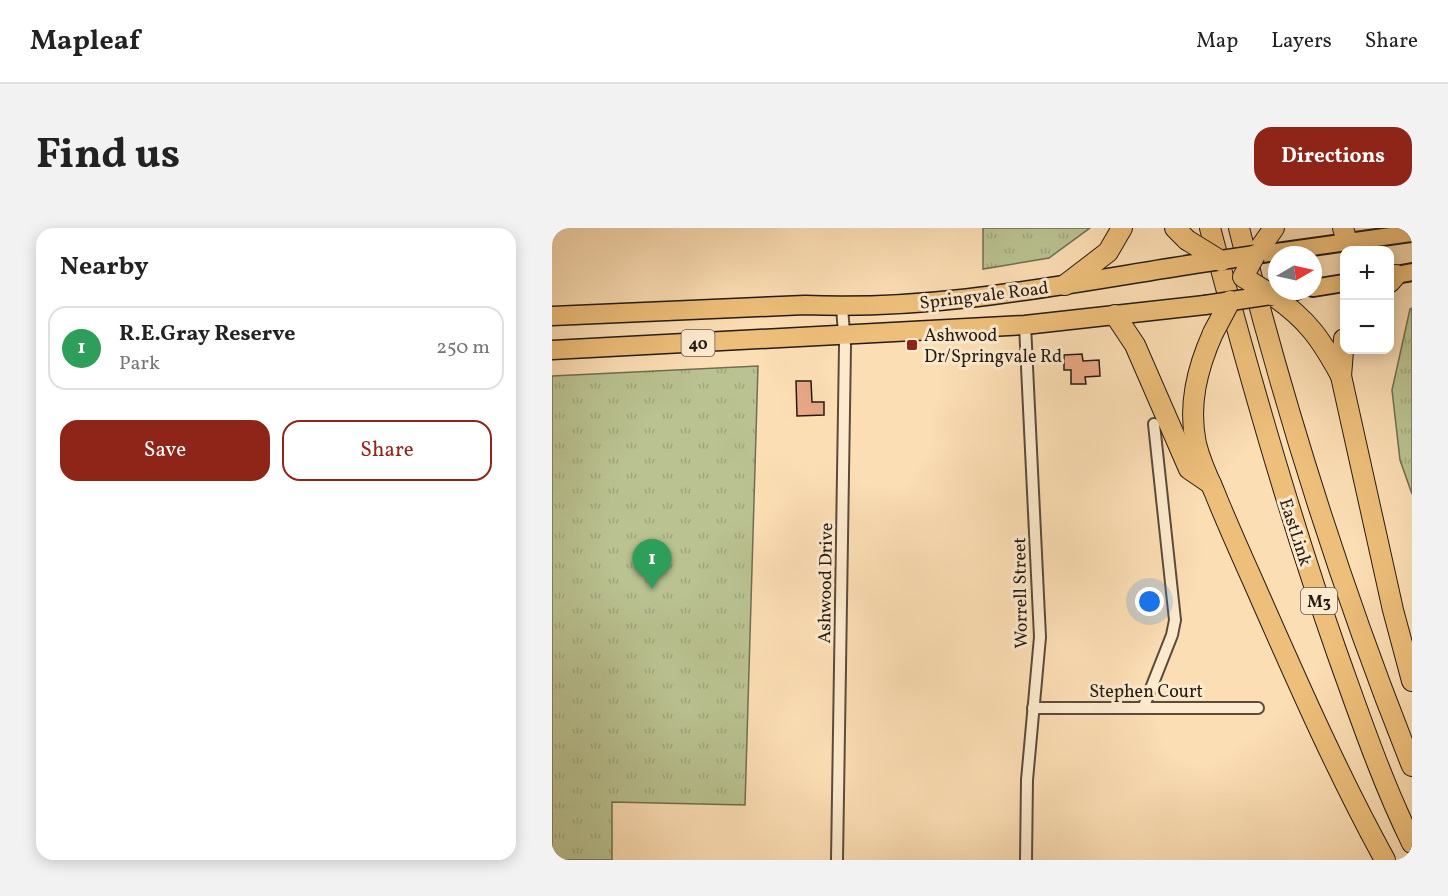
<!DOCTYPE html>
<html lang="en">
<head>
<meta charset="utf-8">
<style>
	body { margin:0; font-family:Vollkorn,serif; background:#f2f2f2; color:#222 }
	.controls { position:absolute; right:18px; top:18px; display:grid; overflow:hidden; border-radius:12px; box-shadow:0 3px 15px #0003 }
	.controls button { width:54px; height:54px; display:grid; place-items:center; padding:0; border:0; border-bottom:2px solid #e0e0e0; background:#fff; color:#222; font:30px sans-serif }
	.compass { position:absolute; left:716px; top:18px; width:54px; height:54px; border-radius:50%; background:#fff; box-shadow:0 3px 15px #0003; rotate:81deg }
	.you { position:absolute; left:598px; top:374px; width:21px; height:21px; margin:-15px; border:4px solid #fff; border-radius:50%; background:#1a73e8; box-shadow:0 0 0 9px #1a73e833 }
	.badge { display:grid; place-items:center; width:39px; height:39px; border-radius:50%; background:#8f2418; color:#fff; font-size:20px; font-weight:700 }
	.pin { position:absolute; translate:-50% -50px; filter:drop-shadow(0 2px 3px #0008) }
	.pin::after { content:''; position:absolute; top:32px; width:21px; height:18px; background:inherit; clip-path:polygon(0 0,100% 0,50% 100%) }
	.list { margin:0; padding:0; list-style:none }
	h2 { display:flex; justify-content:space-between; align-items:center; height:78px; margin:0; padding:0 24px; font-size:26px }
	h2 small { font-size:20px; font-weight:400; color:#767676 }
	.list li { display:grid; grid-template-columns:39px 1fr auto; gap:18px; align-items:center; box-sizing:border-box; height:84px; margin:0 12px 12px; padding:0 12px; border:2px solid #e0e0e0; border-radius:18px }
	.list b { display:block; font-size:22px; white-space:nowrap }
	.list p { margin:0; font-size:20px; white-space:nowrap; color:#767676 }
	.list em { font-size:20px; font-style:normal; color:#767676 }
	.actions { display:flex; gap:12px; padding:18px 24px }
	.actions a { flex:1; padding:14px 0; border:2px solid #8f2418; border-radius:18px; text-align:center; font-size:21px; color:#8f2418 }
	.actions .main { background:#8f2418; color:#fff }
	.map { position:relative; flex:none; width:860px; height:632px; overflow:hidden; border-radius:18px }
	header { display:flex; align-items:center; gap:36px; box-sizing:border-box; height:84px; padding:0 30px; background:#fff; border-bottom:2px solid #e0e0e0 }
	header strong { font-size:28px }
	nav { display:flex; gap:33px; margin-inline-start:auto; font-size:21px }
	.intro { display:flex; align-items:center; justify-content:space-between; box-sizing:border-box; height:144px; padding:0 36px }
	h1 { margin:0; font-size:42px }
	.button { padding:15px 27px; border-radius:18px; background:#8f2418; color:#fff; font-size:21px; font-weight:700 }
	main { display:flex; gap:36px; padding:0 36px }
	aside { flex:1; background:#fff; border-radius:18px; box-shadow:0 3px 15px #0003 }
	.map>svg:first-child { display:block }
	.park { fill:url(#park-tufts); stroke:#706e52; stroke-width:1.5 }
	.building { fill:#e9a785; stroke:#251a12; stroke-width:1.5 }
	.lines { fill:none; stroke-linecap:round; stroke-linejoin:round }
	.minor-casing { stroke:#5b4b3a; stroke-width:14 }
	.primary-casing { stroke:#251a12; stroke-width:20 }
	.trunk-casing { stroke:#251a12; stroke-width:21 }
	.motorway-casing { stroke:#251a12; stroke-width:22 }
	.minor { stroke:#fdeace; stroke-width:10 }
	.primary { stroke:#eebf7a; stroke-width:16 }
	.trunk { stroke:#eebf7a; stroke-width:18 }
	.motorway { stroke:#eebf7a; stroke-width:20 }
	.trunk-bridge-casing { stroke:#251a12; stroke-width:21; stroke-linecap:butt }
	.motorway-bridge-casing { stroke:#251a12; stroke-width:22; stroke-linecap:butt }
	.trunk-bridge { stroke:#eebf7a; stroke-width:18 }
	.motorway-bridge { stroke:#eebf7a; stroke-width:20 }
	.poi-dot { fill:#8f2418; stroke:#fdeace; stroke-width:2 }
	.labels { text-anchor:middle; stroke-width:6; stroke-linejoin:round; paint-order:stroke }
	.shield { fill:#fdeace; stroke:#66584a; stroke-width:1.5 }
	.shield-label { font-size:16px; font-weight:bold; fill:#251a12 }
	.street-label { font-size:18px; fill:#251a12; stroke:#fdeace }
	.poi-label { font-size:18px; fill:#251a12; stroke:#fdeace; text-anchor:start }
</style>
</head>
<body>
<header>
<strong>Mapleaf</strong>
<nav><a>Map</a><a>Layers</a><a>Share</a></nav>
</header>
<div class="intro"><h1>Find us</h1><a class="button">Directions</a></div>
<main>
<aside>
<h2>Nearby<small></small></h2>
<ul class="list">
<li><span class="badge" style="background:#2e9e5b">1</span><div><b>R.E.Gray Reserve</b><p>Park</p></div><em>250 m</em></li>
</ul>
<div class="actions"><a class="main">Save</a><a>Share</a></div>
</aside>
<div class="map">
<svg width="860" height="632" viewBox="0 0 860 632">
	<defs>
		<pattern id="park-tufts" width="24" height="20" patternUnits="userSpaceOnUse" patternTransform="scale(1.5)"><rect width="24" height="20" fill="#bac291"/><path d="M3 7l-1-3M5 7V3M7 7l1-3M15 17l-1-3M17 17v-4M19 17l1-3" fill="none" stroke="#a0a67c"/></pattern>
	</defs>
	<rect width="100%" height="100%" fill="#fcdeb4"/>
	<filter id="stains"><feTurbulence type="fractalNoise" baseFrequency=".00333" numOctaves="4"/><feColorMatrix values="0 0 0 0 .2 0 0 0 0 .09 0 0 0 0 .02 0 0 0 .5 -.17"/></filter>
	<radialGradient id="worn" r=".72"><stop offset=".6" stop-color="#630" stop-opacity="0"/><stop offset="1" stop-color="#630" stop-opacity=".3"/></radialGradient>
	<!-- park -->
	<g class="park">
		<path d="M431,0H538L497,30L431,41Z"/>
		<path d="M860,80V266L848,232L840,162L858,81Z"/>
		<path d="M206,138L193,577L60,574V632H0V148Z"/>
	</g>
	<!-- building -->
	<g class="building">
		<path d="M530,126L531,133L547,132L548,148L533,149L534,156H519V142H512V127Z"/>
		<path d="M244,153H259L260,174H272V187L245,188Z"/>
	</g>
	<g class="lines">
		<defs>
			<g id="minor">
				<path d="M473,97L488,409L475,552L474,632"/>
				<path d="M592,478L620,407L623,392L602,196"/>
				<path d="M481,480H706"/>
				<path d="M285,632L293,118L290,79"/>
			</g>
			<g id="primary">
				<path d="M703,27L860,5"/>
				<path d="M838,48L860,44"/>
				<path d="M761,60L792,55"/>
				<path d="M720,67L745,63"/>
			</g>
			<g id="trunk">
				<path d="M0,88L253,77C384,83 513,56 642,36"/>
				<path d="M0,122L473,97L653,77"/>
			</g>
			<g id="motorway">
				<path d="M623,0L635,12"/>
				<path d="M658,0C696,143 736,285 785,425C808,489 830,554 860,615"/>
				<path d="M687,0C733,182 790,364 860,538"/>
				<path d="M791,0L795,14"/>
				<path d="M703,27L722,0"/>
				<path d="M838,54L844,47"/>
				<path d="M513,57L556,24L570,0"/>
				<path d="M720,67C755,91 769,111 789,148L841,382L860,453"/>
				<path d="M563,87L583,117L637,241L659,256"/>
				<path d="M661,105C645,141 636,177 644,216C648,232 655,248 662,263C674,293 687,322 700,351C742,446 783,541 833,632"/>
				<path d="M789,148L792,111"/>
			</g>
		</defs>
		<!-- minor casing -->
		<use href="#minor" class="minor-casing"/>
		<!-- primary casing -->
		<use href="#primary" class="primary-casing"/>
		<!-- trunk casing -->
		<use href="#trunk" class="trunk-casing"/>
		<!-- motorway casing -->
		<use href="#motorway" class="motorway-casing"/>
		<!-- minor -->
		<use href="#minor" class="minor"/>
		<!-- primary -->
		<use href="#primary" class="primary"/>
		<!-- trunk -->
		<use href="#trunk" class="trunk"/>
		<!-- motorway -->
		<use href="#motorway" class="motorway"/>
		<defs>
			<g id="trunk-bridge">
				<path d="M642,36L703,27"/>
				<path d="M653,77L720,67"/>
			</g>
			<g id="motorway-bridge">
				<path d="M635,12L669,33"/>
				<path d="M703,27L691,49L720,67"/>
				<path d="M661,105L678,73"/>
			</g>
		</defs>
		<!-- trunk-bridge casing -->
		<use href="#trunk-bridge" class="trunk-bridge-casing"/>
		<!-- motorway-bridge casing -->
		<use href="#motorway-bridge" class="motorway-bridge-casing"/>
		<!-- trunk-bridge -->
		<use href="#trunk-bridge" class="trunk-bridge"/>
		<!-- motorway-bridge -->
		<use href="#motorway-bridge" class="motorway-bridge"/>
	</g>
	<!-- markers -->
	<rect class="poi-dot" x="354" y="111" width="12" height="12" rx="3"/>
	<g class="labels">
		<!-- shield labels -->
		<g class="shield">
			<rect x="129.5" y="102" width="33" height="26" rx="4.5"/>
			<rect x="749" y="360" width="36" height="26" rx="4.5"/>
		</g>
		<g class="shield-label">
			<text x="146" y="121">40</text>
			<text x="767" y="379">M3</text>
		</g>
		<!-- street labels -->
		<g class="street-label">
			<text transform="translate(432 67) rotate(-7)" y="6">Springvale Road</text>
			<text transform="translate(744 304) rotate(72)" y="6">EastLink</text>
			<text transform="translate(273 355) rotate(-89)" y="6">Ashwood Drive</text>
			<text transform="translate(468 365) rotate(-91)" y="6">Worrell Street</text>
			<text x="594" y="469">Stephen Court</text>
		</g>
		<!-- poi labels -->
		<g class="poi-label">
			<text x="372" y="113">Ashwood<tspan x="372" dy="21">Dr/Springvale Rd</tspan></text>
		</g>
	</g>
	<rect width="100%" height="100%" filter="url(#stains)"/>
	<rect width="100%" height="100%" fill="url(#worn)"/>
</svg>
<div class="controls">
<button>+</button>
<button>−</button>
</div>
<svg class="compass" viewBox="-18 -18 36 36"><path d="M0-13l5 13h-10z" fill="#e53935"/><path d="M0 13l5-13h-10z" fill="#767676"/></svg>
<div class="you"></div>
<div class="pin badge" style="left:100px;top:361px;background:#2e9e5b">1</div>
</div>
</main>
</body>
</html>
